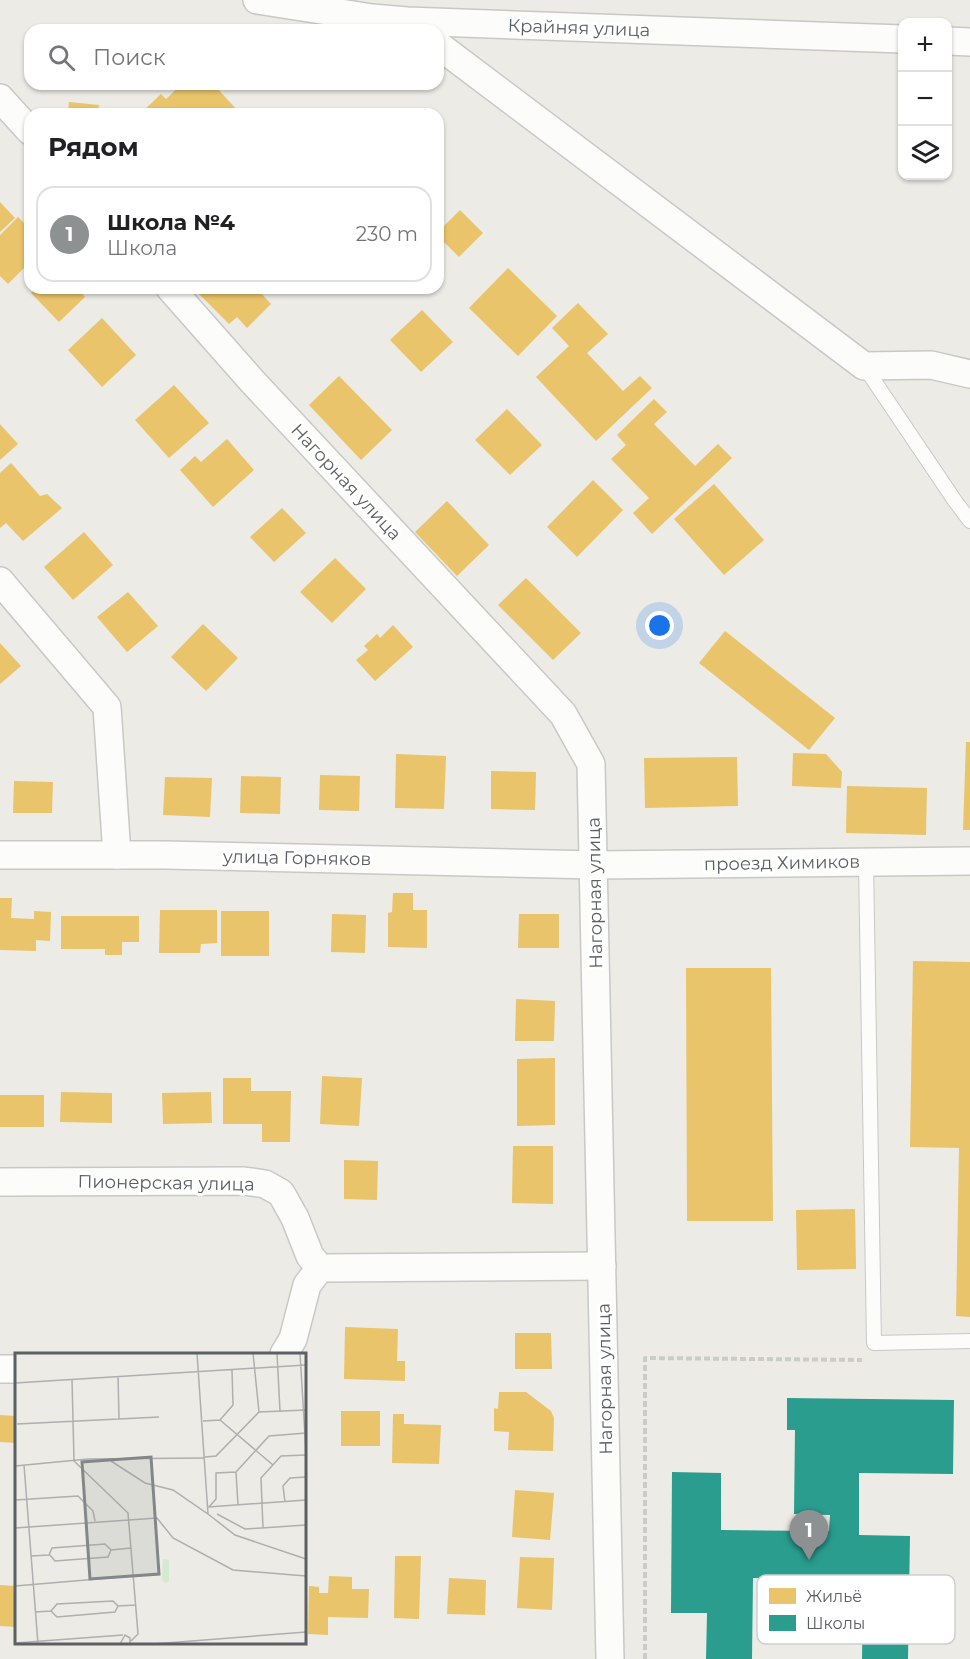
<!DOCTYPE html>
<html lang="ru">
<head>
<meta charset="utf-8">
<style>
	body { margin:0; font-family:Montserrat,sans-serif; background:#f2f2f2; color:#202124 }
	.controls { position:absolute; right:18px; top:18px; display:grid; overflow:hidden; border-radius:12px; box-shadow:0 2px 4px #0004 }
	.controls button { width:54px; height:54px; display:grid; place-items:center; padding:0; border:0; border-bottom:2px solid #e0e0e0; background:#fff; color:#202124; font:30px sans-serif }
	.you { position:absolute; left:660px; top:626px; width:21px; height:21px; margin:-15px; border:4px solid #fff; border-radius:50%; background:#1a73e8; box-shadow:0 0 0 9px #1a73e833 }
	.badge { display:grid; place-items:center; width:39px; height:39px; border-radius:50%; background:#8e9192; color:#fff; font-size:20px; font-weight:700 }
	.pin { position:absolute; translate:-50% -50px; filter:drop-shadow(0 2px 3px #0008) }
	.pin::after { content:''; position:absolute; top:32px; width:21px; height:18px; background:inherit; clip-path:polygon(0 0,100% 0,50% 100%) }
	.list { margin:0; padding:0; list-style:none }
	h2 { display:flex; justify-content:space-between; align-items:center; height:78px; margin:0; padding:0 24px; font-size:26px }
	h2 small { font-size:20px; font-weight:400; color:#757577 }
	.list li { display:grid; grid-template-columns:39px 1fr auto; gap:18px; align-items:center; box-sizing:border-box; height:96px; margin:0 12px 12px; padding:0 12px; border:2px solid #e0e0e0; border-radius:18px }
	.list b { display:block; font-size:22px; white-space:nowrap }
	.list p { margin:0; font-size:20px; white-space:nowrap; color:#757577 }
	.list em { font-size:20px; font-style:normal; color:#757577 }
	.icon { flex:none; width:33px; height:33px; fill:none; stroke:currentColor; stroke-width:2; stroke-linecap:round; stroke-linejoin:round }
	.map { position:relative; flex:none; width:970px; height:1659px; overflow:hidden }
	.search { position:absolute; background:#fff; box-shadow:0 2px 4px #0004; left:24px; top:24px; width:420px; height:66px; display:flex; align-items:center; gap:15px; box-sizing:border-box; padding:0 21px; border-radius:18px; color:#757577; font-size:22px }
	.panel { position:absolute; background:#fff; box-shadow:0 2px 4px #0004; left:24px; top:108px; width:420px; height:186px; border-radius:18px }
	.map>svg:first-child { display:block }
	.homes { fill:#e9c46a }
	.schools { fill:#2a9d8f }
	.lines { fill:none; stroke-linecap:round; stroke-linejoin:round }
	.service-casing { stroke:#c8c8c7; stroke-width:16 }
	.minor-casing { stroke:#c8c8c7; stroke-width:30 }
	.path { stroke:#c8cdc9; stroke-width:4; stroke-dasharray:6 3; stroke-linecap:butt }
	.service { stroke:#fcfcfb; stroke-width:14 }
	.minor { stroke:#fcfcfb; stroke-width:27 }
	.labels { text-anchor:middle; stroke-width:6; stroke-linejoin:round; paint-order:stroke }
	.street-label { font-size:18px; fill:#5b6065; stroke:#fff }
	.inset-road { fill:none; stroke:#aeafae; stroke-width:1.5 }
	.view { fill:#848789; fill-opacity:0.15; stroke:#848789; stroke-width:3 }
	.inset-edge { fill:none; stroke:#5b6065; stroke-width:3 }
	.key { fill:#fff; stroke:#cecfd1; stroke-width:1.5 }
	.key-label { font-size:16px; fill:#5b6065 }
</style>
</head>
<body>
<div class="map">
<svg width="970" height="1659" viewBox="0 0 970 1659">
	<rect width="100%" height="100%" fill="#ecebe6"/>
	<!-- homes -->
	<g class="homes">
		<path d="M182,84H213L241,114H140L161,94L166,99Z"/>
		<path d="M69,102L99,105L98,114H68Z"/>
		<path d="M0,202L15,218L0,232Z"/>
		<path d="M460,210L483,233L459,257L438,236V232Z"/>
		<path d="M18,217L30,229V262L8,284L0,276V235Z"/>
		<path d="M508,268L557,316L518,356L469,308Z"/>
		<path d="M36,288H77L85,297L59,322L31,293Z"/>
		<path d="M202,288H256L271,304L247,328L237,317L229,324L197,292Z"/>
		<path d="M578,303L608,334L587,353L623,391L640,376L652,388L596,441L536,377L569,346L552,328Z"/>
		<path d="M422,310L453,342L421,372L390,340Z"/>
		<path d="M102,318L136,355L102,387L68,350Z"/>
		<path d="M339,376L392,430L361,460L309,405Z"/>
		<path d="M174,385L209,423L169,458L135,420Z"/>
		<path d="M654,399L667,412L654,424L695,466L718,444L732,458L652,534L633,513L649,498L611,459L626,445L617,435Z"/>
		<path d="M507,409L542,445L510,475L475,440Z"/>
		<path d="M0,424L18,444L0,460Z"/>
		<path d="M227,439L254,470L213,507L180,470L195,456L201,462Z"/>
		<path d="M11,463L40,496L47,494L62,508L23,541L6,523L0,528V473Z"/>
		<path d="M593,480L623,510L577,557L547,527Z"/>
		<path d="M714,484L764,540L724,575L674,519Z"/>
		<path d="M447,501L489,545L457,576L415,532Z"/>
		<path d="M282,508L306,533L274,562L250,537Z"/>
		<path d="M84,532L113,565L73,600L44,567Z"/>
		<path d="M335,558L366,589L332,623L300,592Z"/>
		<path d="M526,578L581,633L553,660L498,605Z"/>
		<path d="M128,592L158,626L127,652L97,617Z"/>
		<path d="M203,624L238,658L206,691L171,657Z"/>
		<path d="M393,625L413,647L375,681L356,660L368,650L364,646L377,634L380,638Z"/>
		<path d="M725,631L835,718L809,750L699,663Z"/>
		<path d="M0,643L21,666L0,684Z"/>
		<path d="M966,742H970V830H963Z"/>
		<path d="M793,753L826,754L842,772L841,788L792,786Z"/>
		<path d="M396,754L446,756L444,809L395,808Z"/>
		<path d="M737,757L738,806L645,808L644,758Z"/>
		<path d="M491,771L536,772L535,810L491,809Z"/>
		<path d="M320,775L360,776L359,811L319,810Z"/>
		<path d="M241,776L281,777L280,814L240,813Z"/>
		<path d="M165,777L212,778L210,817L163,815Z"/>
		<path d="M14,781L53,782L52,813H13Z"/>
		<path d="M847,786L927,788L926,835L846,833Z"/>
		<path d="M393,893H413V910H427V948L388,947V913L392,912Z"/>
		<path d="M0,898H12L11,918L34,919V911L51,912L50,941L36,940V951L0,950Z"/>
		<path d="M160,910H217V943L201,944L200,953H159Z"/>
		<rect x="221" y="911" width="48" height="45"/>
		<path d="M332,914L366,915L365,953L331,952Z"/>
		<path d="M519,914H559V948H518Z"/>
		<path d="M61,916H139V942H122V955H105V949H61Z"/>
		<path d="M913,961L970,962V1317L956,1316L959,1148L910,1147Z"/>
		<path d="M686,968H771L773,1221H687Z"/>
		<path d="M516,999L555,1001L554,1041H515Z"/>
		<path d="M555,1058V1125L517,1126V1059Z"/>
		<path d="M322,1076L362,1078L359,1126L320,1124Z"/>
		<path d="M223,1078H251V1091H291L290,1142H262V1124H223Z"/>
		<path d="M61,1092L112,1093V1123L60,1122Z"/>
		<path d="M211,1092L212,1123L163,1124L162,1093Z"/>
		<rect x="0" y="1095" width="44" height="32"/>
		<path d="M513,1146H553V1204L512,1203Z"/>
		<path d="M344,1160L378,1161L377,1200L344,1199Z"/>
		<path d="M855,1209L856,1269L797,1270L796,1210Z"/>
		<path d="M345,1327L398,1329L397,1361H405V1381L344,1379Z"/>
		<path d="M515,1333H551L552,1369H515Z"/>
		<path d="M499,1392H526L551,1411L554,1418L553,1451L508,1450L509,1432L494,1431V1408L498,1409Z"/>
		<rect x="341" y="1411" width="39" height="35"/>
		<path d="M393,1414H404V1424L441,1425L439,1464L392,1463Z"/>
		<path d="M0,1415L16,1416V1443L0,1442Z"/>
		<path d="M515,1490L554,1493L550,1540L512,1537Z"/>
		<path d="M395,1556H421L419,1619L394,1618Z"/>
		<path d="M520,1557L554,1558L552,1610L517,1608Z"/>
		<path d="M329,1576L352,1577V1589H369L368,1618L328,1617V1635L308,1634L309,1586L319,1587V1593H328Z"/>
		<path d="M449,1578L486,1580L485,1615L447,1614Z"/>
		<path d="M0,1585L16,1586V1627L0,1626Z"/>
	</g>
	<!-- schools -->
	<path class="schools" d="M787,1398L954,1400L953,1474L859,1473V1535L910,1536L908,1659H862L863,1580L753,1578L752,1659H706L707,1613H671L672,1472L721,1473V1530L829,1531L830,1515L794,1514L795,1430H787Z"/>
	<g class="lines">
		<defs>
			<g id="service">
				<path d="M864,366L955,501L970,521"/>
				<path d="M866,862L874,1343L970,1341"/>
			</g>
			<g id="minor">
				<path d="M257,0L372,18L407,21L902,39"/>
				<path d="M948,41L970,42"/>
				<path d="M438,45L864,366L931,365L970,374"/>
				<path d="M0,98L30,131"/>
				<path d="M170,288L252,381L563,714L591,764L610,1659"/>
				<path d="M0,581L107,707L117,855"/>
				<path d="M0,855H165L595,865L970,861"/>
				<path d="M0,1182L244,1181L265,1184L281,1193L295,1218L310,1256L320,1268L602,1266"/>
				<path d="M284,1354L293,1339L307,1285L320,1268"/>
				<path d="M0,1369H16"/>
			</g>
		</defs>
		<!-- service casing -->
		<use href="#service" class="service-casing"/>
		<!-- minor casing -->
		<use href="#minor" class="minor-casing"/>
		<!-- path -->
		<path class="path" d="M645,1659V1358L862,1360"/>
		<!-- service -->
		<use href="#service" class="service"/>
		<!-- minor -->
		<use href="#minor" class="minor"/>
	</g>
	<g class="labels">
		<!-- street labels -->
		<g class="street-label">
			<text transform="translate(579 28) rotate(2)" y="6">Крайняя улица</text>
			<text transform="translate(346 482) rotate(47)" y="6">Нагорная улица</text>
			<text transform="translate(297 858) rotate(1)" y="6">улица Горняков</text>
			<text transform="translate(782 863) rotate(-1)" y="6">проезд Химиков</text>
			<text transform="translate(595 893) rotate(-91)" y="6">Нагорная улица</text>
			<text transform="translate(166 1183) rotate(1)" y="6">Пионерская улица</text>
			<text transform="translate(605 1379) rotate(-91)" y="6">Нагорная улица</text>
		</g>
	</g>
	<!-- overview -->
	<g transform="translate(15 1353)">
		<rect width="291" height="291" fill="#ecebe6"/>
		<path d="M148,206L154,207V228L151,230L147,227Z" fill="#d2eacf"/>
		<path class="inset-road" d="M238,0L244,59M262,0L265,58M285,0L291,100M103,23L104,66M57,26L59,108L113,160L123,281L116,288M0,30L291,12M205,67L258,112M188,68L205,67L218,52L217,17M2,71L144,64M190,104L201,103L244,59L291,57M96,108L130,130L158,137L193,161L182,0M9,112L23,291M0,113L73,106L190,105M0,147L63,143L78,158L80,168M270,149L268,133L275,125L291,124M223,152L221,119L254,83L291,80M193,154L291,147M194,154L201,146V120L221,119M193,161L220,182L291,206M202,161L230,176L291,172M0,175L142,165L158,185L218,217L291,223M248,175L246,125L266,103L291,102M35,202L40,208L93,204L96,197M16,203L34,202L37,195L90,191L96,197L116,195M0,233L118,223M36,258L42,264L100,259L103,253M20,259L36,258L42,251L98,248L103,253L121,252M0,290L108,282M105,291L110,282L115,285V291M138,291L291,279"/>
		<path class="view" d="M136,104L144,221L75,226L67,109Z"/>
		<rect width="291" height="291" class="inset-edge"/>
	</g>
	<!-- legend -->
	<rect x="757" y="1575" width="198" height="69" rx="9" class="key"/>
	<rect x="769" y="1588" width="27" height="16" fill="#e9c46a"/>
	<rect x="769" y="1615" width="27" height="16" fill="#2a9d8f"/>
	<g class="key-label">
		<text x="806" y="1602">Жильё</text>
		<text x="806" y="1629">Школы</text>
	</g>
</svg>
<div class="controls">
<button>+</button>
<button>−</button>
<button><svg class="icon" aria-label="layers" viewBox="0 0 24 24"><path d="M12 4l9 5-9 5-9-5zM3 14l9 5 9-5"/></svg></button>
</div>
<div class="you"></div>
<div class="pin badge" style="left:809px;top:1560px">1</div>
<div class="search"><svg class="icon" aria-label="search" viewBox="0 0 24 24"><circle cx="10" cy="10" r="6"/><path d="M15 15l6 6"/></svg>Поиск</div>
<section class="panel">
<h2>Рядом<small></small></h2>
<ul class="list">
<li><span class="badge">1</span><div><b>Школа №4</b><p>Школа</p></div><em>230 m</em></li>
</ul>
</section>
</div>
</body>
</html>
